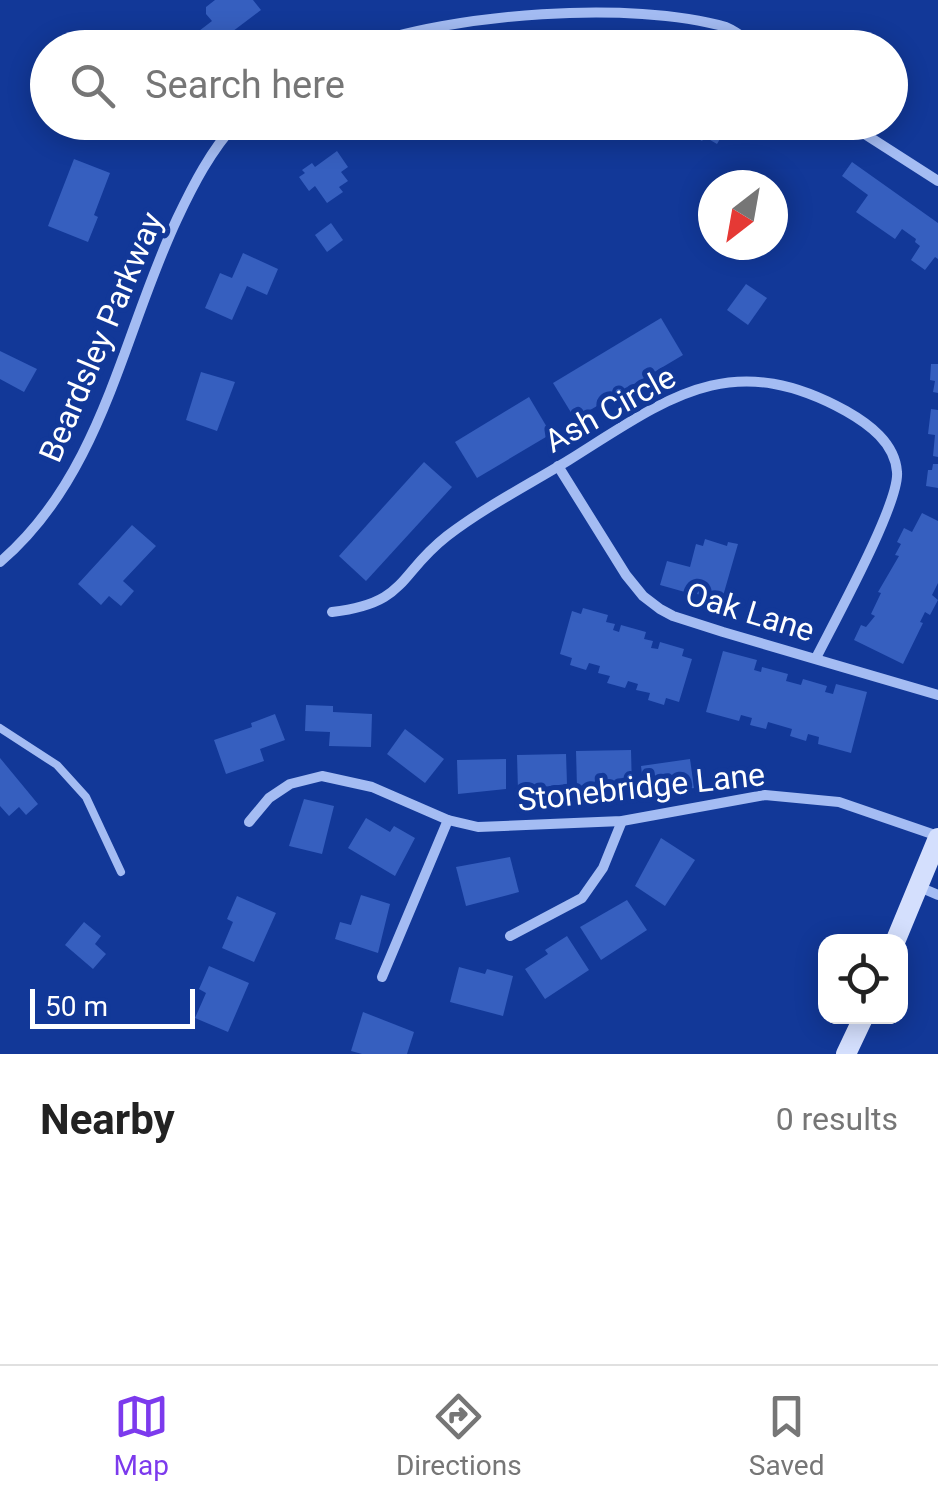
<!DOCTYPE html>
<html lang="en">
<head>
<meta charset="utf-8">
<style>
	body { margin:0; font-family:Roboto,sans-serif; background:#f6f6f6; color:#222 }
	.controls { position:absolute; right:30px; bottom:30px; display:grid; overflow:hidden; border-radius:20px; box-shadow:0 5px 25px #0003 }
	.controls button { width:90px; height:90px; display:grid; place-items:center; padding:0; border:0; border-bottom:2px solid #e0e0e0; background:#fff; color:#222; font:50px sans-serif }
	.compass { position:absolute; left:698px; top:170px; width:90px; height:90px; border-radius:50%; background:#fff; box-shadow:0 5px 25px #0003; rotate:211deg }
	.scale { position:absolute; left:30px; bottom:25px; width:165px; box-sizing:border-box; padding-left:10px; border:5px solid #fff; border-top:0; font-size:28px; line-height:35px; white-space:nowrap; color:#fff; -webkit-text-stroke:8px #123898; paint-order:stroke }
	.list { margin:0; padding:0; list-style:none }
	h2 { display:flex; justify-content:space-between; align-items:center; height:130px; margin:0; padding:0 40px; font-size:42px }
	h2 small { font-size:32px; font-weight:400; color:#767676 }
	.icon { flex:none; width:55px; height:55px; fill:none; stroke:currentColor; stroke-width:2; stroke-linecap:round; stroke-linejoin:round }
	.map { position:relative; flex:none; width:938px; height:1054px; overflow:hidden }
	.search { position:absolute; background:#fff; box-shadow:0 5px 25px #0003; left:30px; right:30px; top:30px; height:110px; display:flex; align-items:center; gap:25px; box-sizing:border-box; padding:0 35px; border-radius:55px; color:#767676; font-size:38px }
	.sheet { height:310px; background:#fff }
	nav { display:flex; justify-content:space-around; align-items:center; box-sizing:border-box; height:140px; border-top:2px solid #e0e0e0; background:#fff; font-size:28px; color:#767676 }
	nav a { display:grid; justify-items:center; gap:5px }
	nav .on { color:#7c3aed }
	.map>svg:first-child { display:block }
	.building { fill:#365fbf }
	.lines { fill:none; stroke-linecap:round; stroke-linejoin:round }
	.service { stroke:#a4bcf3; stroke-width:8 }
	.minor { stroke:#a4bcf3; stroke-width:10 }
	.secondary { stroke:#d4dffd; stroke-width:20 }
	.labels { text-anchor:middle; stroke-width:10; stroke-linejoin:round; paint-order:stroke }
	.street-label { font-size:32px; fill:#fff; stroke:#123898 }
</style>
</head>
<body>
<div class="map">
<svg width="938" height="1054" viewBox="0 0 938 1054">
	<rect width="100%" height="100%" fill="#123898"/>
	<!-- building -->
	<g class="building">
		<path d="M215,0H253L261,10L212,47L199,31L212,21L206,14V7Z"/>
		<path d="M433,122H493L495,129L437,140Z"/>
		<rect x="553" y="122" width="43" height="13"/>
		<path d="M677,122H720L727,127L717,144L705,137L702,141L680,128L682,125Z"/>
		<path d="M337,151L348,167L341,172L348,181L339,187L343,192L327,203L315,186L309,191L299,177L305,173L302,170L312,163L315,167Z"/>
		<path d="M74,159L110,173L94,215L98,217L88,242L48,226Z"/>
		<path d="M852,162L938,223V259L935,257L925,270L911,260L920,246L915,242L916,239L902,229L895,239L856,212L868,195L842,176Z"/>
		<path d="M331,223L343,240L327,252L315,235Z"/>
		<path d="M243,253L278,269L267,295L247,286L232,320L205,308L220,273L232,278Z"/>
		<path d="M746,284L767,298L748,325L727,310Z"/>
		<path d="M661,318L683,355L575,419L553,383Z"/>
		<path d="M0,351L37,369L24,392L0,379Z"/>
		<path d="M931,364H938V393L933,392L935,381L930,380Z"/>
		<path d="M201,372L235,382L217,431L186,420Z"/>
		<path d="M529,397L551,434L477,478L455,442Z"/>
		<path d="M931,409L938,410V457L933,456L935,435L928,434Z"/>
		<path d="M424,462L452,487L366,581L339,556Z"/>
		<path d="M933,464H938V488L926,486L928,470H932Z"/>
		<path d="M922,513L938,521V583L932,595L938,600L930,615L925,612L920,622L923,623L903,664L854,640L861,625L866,627L875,616L871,614L881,593L878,592L899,556L895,555L901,544L897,542L904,528L912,532Z"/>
		<path d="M132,525L156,546L123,581L134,591L121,606L109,596L101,605L78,584Z"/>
		<path d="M705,539L727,546L728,542L738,544L723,596L715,594L714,599L697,594L699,589L694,588L692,594L660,585L667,561L690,567L696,544L703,546Z"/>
		<path d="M583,608L608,615L606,622L615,624L613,630L619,632L621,625L646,632L644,639L653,641L651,648L658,649L660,642L684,649L682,656L692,659L679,702L666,698L664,705L648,700L650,693L636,690L638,684L628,681L625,688L607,683L610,676L598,673L600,666L589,663L586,670L570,665L572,658L560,654L572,611L581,614Z"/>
		<path d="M723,651L757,660L754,670L761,672L762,667L788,674L786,681L801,685L803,679L827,686L825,692L833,694L836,684L867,692L851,753L818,744L819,737L808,734L806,741L790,736L792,729L768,722L766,729L750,725L752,718L741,715L739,721L706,712Z"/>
		<path d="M306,705L333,706V712L372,714L371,747L329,746L330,732L305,731Z"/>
		<path d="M275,714L285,740L260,749L264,761L226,774L214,740L252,727L251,723Z"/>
		<path d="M405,729L444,759L425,783L387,754Z"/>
		<path d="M631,750L632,790L577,787L576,751Z"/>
		<path d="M566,754L567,784L518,790L517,755Z"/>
		<path d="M0,758L38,804L26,815L19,807L9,816L0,806Z"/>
		<path d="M506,759V789L458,794L457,760Z"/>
		<path d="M690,759L694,788L645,799L641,766Z"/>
		<path d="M304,799L334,806L322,854L289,846Z"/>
		<path d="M366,818L390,832L394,826L415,838L395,876L348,848Z"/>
		<path d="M661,838L695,860L665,906L635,886Z"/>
		<path d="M510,857L519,892L466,906L456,867Z"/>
		<path d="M361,895L390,904L378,953L335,939L340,922L351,925Z"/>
		<path d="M237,896L276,913L254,962L222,948L233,922L227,919Z"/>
		<path d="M627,900L647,930L601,960L580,927Z"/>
		<path d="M84,922L101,936L95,944L106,954L93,969L65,945Z"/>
		<path d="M567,936L589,970L545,999L525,969L548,954L545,950Z"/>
		<path d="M209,966L249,983L228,1032L195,1018L206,993L199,989Z"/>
		<path d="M459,967L485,974L487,969L513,976L503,1016L450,1002Z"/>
		<path d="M363,1012L414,1032L407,1054H362L351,1051Z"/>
	</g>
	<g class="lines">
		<!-- service -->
		<path class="service" d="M0,728L57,765L86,797L121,872"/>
		<!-- minor -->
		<g class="minor">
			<path d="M358,48C451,13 633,0 726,27C738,32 748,41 759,48"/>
			<path d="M846,122L938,181"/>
			<path d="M558,466L626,575L643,596L660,609L673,616L723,632L938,695"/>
			<path d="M0,562C102,475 122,336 177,219C193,185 211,150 237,122"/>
			<path d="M332,612C408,603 397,575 447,536C485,507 528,485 569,460C668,398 730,347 846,411C869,424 895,443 897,472C900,503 833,624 816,658"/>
			<path d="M249,822L269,798L290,784L322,776L372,787L448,820L478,827L622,821L765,795L839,802L938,836"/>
			<path d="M917,886L938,895"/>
			<path d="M510,936L582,898L603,868L622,821"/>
			<path d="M382,977L448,820"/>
		</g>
		<!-- secondary -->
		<g class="secondary">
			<path d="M895,942L938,838"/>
			<path d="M846,1054L864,1016"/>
		</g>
	</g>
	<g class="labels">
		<!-- street labels -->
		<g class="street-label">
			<text transform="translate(101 337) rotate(-67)" y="11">Beardsley Parkway</text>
			<text transform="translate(610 409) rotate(-29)" y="11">Ash Circle</text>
			<text transform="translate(750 612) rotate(17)" y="11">Oak Lane</text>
			<text transform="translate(641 787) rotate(-6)" y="11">Stonebridge Lane</text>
		</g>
	</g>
</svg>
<div class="controls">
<button><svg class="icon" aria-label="locate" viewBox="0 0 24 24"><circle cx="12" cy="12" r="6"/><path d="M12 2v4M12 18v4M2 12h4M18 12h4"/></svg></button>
</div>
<svg class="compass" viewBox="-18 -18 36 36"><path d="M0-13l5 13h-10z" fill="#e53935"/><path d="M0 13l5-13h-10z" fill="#767676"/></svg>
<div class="scale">50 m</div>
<div class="search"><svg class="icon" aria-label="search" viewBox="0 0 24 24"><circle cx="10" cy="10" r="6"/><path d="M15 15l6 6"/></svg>Search here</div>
</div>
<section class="sheet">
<h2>Nearby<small>0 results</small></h2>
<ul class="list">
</ul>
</section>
<nav>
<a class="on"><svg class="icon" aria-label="map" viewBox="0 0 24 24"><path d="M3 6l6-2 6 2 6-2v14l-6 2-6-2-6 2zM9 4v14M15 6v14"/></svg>Map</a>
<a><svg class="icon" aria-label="directions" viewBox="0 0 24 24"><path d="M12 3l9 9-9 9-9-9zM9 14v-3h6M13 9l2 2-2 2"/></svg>Directions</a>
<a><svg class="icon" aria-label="saved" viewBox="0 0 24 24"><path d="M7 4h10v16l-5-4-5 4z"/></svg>Saved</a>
</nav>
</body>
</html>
